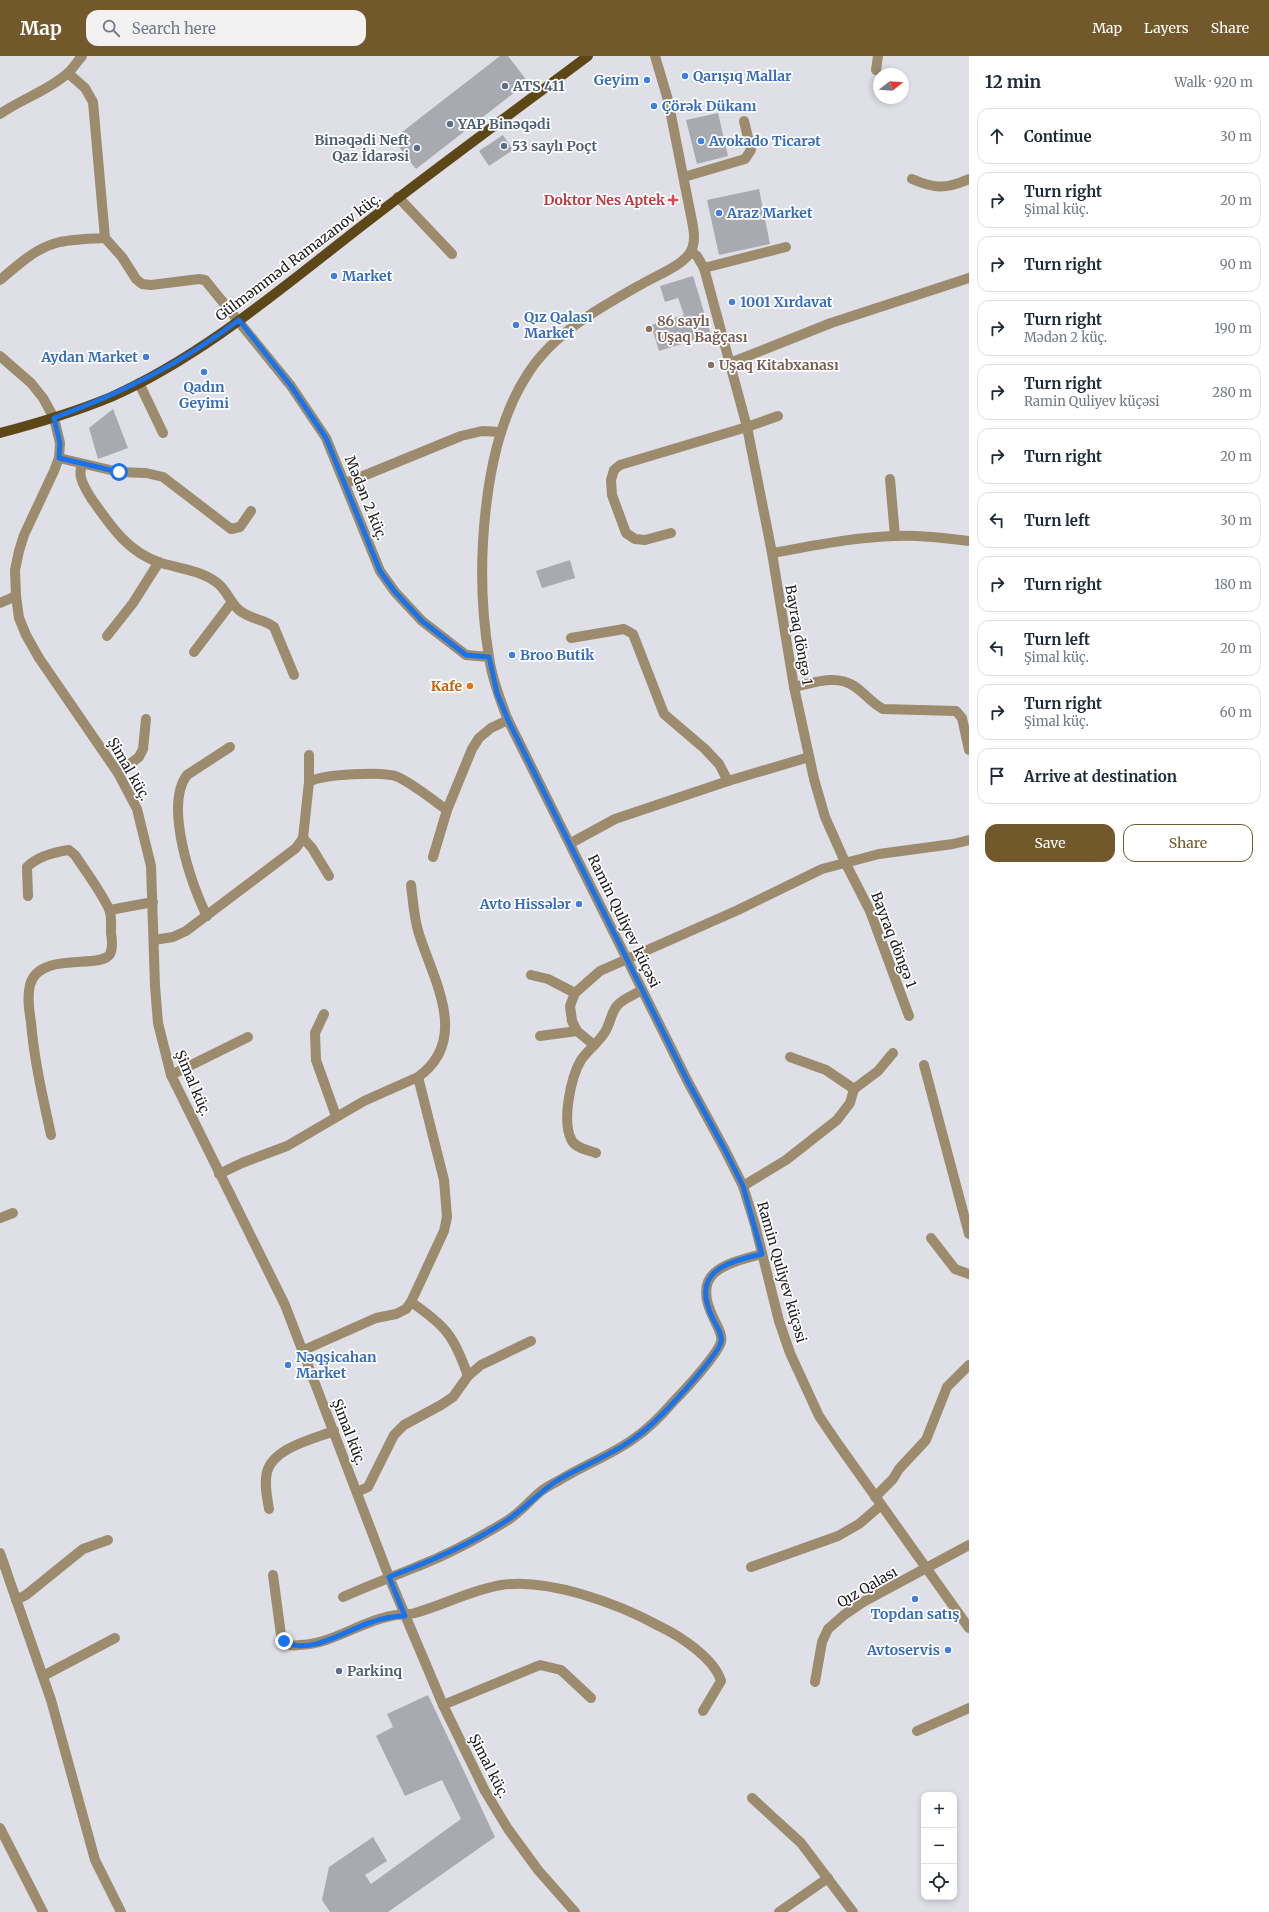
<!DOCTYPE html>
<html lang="en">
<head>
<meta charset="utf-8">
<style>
	body { margin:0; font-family:Merriweather,serif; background:#f2f2f3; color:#1f2937 }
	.controls { position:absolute; right:12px; bottom:12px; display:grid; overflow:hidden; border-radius:8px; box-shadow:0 2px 6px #0003 }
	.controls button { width:36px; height:36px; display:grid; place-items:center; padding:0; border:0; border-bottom:1px solid #e0e1e3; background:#fff; color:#1f2937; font:20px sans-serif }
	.compass { position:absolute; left:873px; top:12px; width:36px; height:36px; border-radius:50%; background:#fff; box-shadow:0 2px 6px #0003; rotate:73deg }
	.stop { position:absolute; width:12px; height:12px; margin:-9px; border:3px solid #1a73e8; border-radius:50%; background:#fff }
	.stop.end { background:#1a73e8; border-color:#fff; box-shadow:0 1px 4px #0008 }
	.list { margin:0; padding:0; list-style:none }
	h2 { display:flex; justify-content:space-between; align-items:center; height:52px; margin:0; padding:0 16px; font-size:17px }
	h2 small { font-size:13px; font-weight:400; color:#747a83 }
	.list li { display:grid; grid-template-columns:26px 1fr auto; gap:12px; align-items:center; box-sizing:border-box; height:56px; margin:0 8px 8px; padding:0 8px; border:1px solid #e0e1e3; border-radius:12px }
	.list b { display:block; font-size:15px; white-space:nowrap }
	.list p { margin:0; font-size:13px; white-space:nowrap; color:#747a83 }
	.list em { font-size:13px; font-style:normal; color:#747a83 }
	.actions { display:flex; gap:8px; padding:12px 16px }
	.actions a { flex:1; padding:9px 0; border:1px solid #72582a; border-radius:12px; text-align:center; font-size:14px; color:#72582a }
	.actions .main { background:#72582a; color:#fff }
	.icon { flex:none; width:22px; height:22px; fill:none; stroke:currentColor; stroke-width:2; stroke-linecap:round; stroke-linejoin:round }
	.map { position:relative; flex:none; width:969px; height:1856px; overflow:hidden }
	header { display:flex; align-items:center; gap:24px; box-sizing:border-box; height:56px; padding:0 20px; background:#72582a; color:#fff }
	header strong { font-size:19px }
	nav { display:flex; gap:22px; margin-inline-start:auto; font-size:14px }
	.search { width:280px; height:36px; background:#f2f2f3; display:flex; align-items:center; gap:10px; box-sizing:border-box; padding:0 14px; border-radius:12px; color:#747a83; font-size:15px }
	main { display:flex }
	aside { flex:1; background:#fff }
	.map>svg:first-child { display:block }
	.building { fill:#a9a9b1 }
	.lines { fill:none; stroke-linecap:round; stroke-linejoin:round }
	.minor { stroke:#9c8c6d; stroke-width:10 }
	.major { stroke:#5e4716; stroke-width:10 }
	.route { stroke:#1a73e8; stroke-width:5 }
	.shop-dot { fill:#3f7fe0; stroke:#fff; stroke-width:1.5 }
	.service-dot { fill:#5c6f8a; stroke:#fff; stroke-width:1.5 }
	.health-dot { fill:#e0444e; stroke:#fff; stroke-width:1.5 }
	.education-dot { fill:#8d6e63; stroke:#fff; stroke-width:1.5 }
	.food-dot { fill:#e8710a; stroke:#fff; stroke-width:1.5 }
	.labels { text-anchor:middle; stroke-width:3.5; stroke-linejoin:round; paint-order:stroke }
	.shop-label { font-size:14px; font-weight:bold; fill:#366cbe; stroke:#fff; text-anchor:start }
	.service-label { font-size:14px; font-weight:bold; fill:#4e5e75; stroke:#fff; text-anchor:start }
	.health-label { font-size:14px; font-weight:bold; fill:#be3a42; stroke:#fff; text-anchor:end }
	.street-label { font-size:14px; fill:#1c1c1f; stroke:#fff }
	.education-label { font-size:14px; font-weight:bold; fill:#785e54; stroke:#fff; text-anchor:start }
	.food-label { font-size:14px; font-weight:bold; fill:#c56008; stroke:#fff; text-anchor:end }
</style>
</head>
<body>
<header>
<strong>Map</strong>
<div class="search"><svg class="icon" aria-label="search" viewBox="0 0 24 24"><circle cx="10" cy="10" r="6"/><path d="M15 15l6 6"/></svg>Search here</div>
<nav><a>Map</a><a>Layers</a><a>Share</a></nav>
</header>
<main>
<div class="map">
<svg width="969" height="1856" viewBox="0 0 969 1856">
	<rect width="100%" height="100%" fill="#dfdfe8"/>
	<!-- building -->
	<g class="building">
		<path d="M500,0H508L528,26L416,113L393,83Z"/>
		<path d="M718,57L728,100L697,108L686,64Z"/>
		<path d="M503,79L513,94L489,110L479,95Z"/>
		<path d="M759,133L770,188L719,199L707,144Z"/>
		<path d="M693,220L711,279L659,295L651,269L684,259L678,242L665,246L660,230Z"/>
		<path d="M113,353L128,392L98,403L89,372Z"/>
		<path d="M570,504L575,522L542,532L536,515Z"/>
		<path d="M428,1639L495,1781L388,1856H330L322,1844L329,1811L373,1781L387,1805L365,1819L371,1828L461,1763L442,1724L405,1740L376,1680L393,1671L387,1658Z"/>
	</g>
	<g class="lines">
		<!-- minor -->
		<g class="minor">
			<path d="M655,0L668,44L692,165C694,175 696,187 690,197C680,211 657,219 642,228C601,251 553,277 527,319C481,390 475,518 489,601C492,623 500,644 508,664L688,1026L725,1094L743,1130L755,1169L779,1265L790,1297L819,1360L838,1388L969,1572"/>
			<path d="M876,14L878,0"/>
			<path d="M0,58C21,43 48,35 68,17C73,12 77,6 82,0"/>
			<path d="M684,121L745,103L751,94L744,65"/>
			<path d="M912,123C935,133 946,133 969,123"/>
			<path d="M398,141L452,198"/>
			<path d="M105,182L122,201L136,223L142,228L151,229L199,223L205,224L291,330L326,382L380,515L395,536L422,565L466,599L489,601"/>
			<path d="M691,195L697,200L704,212L747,371L772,497L794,631L814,723L825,761L845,806L870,855L909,960"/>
			<path d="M704,212L786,191"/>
			<path d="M0,224C17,210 34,193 56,187C71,183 89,183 105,182L93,46L85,32L68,17"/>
			<path d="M0,300L31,327L43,342L54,362L60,387L59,402L54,415L24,479L19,495L15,514L16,540L19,562L26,579L39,602L118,717L137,753L151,810L155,930L158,967L171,1019L285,1249L389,1521L443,1649L485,1735L508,1773L538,1814L575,1856"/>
			<path d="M730,307L831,267L969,222"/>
			<path d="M139,327L163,377"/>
			<path d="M59,402L119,416L146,417L163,421L231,473L240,471L251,455"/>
			<path d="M83,408C76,419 85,432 91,442C110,469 128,497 161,507C179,512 201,515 216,526C227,533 229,546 239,554C249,563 264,563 274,571L294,619"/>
			<path d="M890,423L895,480"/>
			<path d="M346,427L461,380L482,375L501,376"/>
			<path d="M671,477L645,484L635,483L626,477L612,439L611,424L614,414L620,409L747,371L778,360"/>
			<path d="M772,497C812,490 854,481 896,480C920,479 945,482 969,485"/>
			<path d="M0,547L16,540"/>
			<path d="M107,580L133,547L159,506"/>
			<path d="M571,582L624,573L633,578L664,658L705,693L719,708L728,725"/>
			<path d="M194,596L232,546"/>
			<path d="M794,631C813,627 836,618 854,630C865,637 871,647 883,653L956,655L962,662L969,694"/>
			<path d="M309,699V726"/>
			<path d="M118,717L139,701L143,693L146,663"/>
			<path d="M303,782L312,792L329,820"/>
			<path d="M571,787L615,763L728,725L809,701"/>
			<path d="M433,801L447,754L472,693L479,682L491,672L508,664"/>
			<path d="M28,840L27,811C37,801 55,796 69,794L75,799C86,816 100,834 109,853C112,860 111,870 111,877C112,883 113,892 110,898C101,914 39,894 30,929C27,941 29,954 31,966C34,1004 43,1042 51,1079"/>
			<path d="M110,854L153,846"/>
			<path d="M207,860C191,829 164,749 187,719L230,691"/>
			<path d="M154,884L173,881L186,875L296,792L303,782L309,726C322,718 385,715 398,721C413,728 433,744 447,754"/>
			<path d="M531,919L548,923L575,937"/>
			<path d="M324,958L315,977L316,1004L336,1060"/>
			<path d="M540,980L577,975"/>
			<path d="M594,989L577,975L572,965L570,950L575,937L600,915L738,854L822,813L879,798L953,788L969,784"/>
			<path d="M790,1001L826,1014L854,1033"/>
			<path d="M924,1009L969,1178"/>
			<path d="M171,1019L248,981"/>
			<path d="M596,1097C588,1094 576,1092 572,1085C561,1066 571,1021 581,1004C588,994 599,986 605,976C610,968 611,958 616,951C621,943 634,939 642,934"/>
			<path d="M219,1118L242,1107L287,1090L364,1045L418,1021C470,984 434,925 419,878C414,863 413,845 411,829"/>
			<path d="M743,1130L786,1104L837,1064L850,1047L854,1033L878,1015L893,997"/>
			<path d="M0,1162L13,1157"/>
			<path d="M931,1182L955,1213L969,1218"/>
			<path d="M411,1246C446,1270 454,1280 468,1320"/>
			<path d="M304,1294L376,1262L396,1258L406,1253L411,1246L444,1175L447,1161L444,1124L418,1021"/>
			<path d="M357,1436L368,1431L394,1379L404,1369L441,1349L453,1341L468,1320L481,1309L531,1285"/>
			<path d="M875,1441L893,1423L899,1413L926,1384L947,1331L969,1309"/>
			<path d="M269,1453C267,1441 264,1428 267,1416C273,1392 313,1383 334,1375"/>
			<path d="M0,1497L51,1644L95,1804L121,1856"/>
			<path d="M751,1511L838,1480L859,1468L881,1449"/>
			<path d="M273,1519L281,1579C283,1583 285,1588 290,1589C293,1590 297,1589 299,1589C333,1588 359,1566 391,1560C399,1558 407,1559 415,1557C444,1549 471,1534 501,1529C548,1522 617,1547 659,1570C680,1580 714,1602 721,1625L703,1655"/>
			<path d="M343,1541C367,1530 392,1521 416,1511C447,1499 477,1483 505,1466C519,1458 528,1446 540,1436C545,1432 552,1428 558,1425C582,1410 609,1400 632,1384C647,1374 662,1359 674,1345C685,1334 717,1299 721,1286C723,1279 717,1270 714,1263C690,1216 724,1208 762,1198"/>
			<path d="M16,1544L26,1539L83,1493L108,1484"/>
			<path d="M43,1620L115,1582"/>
			<path d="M815,1626L822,1586L828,1573L844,1559L863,1546L969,1489"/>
			<path d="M443,1649L540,1609L561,1614L591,1642"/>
			<path d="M917,1675L969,1652"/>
			<path d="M752,1742L801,1787L853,1856"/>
			<path d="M0,1772L43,1856"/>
			<path d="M779,1856L828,1822"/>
		</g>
		<!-- major -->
		<path class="major" d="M0,377C38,367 75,356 111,341C208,298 292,223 376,159C446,105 517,53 588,0"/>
	</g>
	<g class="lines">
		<!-- route -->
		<path class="route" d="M119,416L59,402L60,387L54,362C122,337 180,308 239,264L291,330L326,382L380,515L395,536L422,565L466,599L489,601L497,637L508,664L688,1026L725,1094L743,1130L762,1198C724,1207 690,1216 713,1263C716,1269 723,1279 721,1286C718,1298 685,1334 675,1345C662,1359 648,1373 632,1384C609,1400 582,1410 558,1424C539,1436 525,1453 506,1465C470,1489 429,1506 389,1521L405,1560C393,1560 383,1562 372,1566C348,1573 308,1601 284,1585"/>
	</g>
	<!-- markers -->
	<g class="shop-dot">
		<circle cx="685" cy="20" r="4"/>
		<circle cx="647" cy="24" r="4"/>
		<circle cx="654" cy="50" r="4"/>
		<circle cx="701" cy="85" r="4"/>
		<circle cx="719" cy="157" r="4"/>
		<circle cx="334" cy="220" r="4"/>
		<circle cx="732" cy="246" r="4"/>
		<circle cx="516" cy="269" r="4"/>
		<circle cx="146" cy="301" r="4"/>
		<circle cx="204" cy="316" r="4"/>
		<circle cx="512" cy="599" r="4"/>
		<circle cx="579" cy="848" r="4"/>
		<circle cx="288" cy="1309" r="4"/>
		<circle cx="915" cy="1543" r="4"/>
		<circle cx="948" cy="1594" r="4"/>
	</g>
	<g class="service-dot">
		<circle cx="505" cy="30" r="4"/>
		<circle cx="450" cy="68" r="4"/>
		<circle cx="504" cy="90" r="4"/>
		<circle cx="417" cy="92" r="4"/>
		<circle cx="339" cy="1615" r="4"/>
	</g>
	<path class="health-dot" d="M671 138h4v4h4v4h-4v4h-4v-4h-4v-4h4z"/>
	<g class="education-dot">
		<circle cx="649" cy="273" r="4"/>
		<circle cx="711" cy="309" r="4"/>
	</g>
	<circle class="food-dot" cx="470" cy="630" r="4"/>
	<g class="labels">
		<!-- shop labels -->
		<g class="shop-label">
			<text x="693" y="25">Qarışıq Mallar</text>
			<text x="639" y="29" text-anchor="end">Geyim</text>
			<text x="662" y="55">Çörək Dükanı</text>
			<text x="709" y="90">Avokado Ticarət</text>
			<text x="727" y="162">Araz Market</text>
			<text x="342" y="225">Market</text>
			<text x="740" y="251">1001 Xırdavat</text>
			<text x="524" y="266">Qız Qalası<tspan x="524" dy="16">Market</tspan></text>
			<text x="138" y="306" text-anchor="end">Aydan Market</text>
			<text x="204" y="336" text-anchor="middle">Qadın<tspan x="204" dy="16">Geyimi</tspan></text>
			<text x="520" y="604">Broo Butik</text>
			<text x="571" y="853" text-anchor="end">Avto Hissələr</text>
			<text x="296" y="1306">Nəqşicahan<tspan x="296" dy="16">Market</tspan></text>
			<text x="915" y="1563" text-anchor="middle">Topdan satış</text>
			<text x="940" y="1599" text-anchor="end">Avtoservis</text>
		</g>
		<!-- service labels -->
		<g class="service-label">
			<text x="513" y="35">ATS 411</text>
			<text x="458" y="73">YAP Binəqədi</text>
			<text x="409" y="89" text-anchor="end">Binəqədi Neft<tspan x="409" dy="16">Qaz İdarəsi</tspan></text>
			<text x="512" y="95">53 saylı Poçt</text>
			<text x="347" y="1620">Parkinq</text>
		</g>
		<!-- health labels -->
		<g class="health-label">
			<text x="665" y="149">Doktor Nes Aptek</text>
		</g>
		<!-- street labels -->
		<g class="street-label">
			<text transform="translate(298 201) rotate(-37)" y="5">Gülməmməd Ramazanov küç.</text>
			<text transform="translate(366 442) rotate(68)" y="5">Mədən 2 küç.</text>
			<text transform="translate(799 579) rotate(80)" y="5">Bayraq döngə 1</text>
			<text transform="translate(129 713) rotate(60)" y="5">Şimal küç.</text>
			<text transform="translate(624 865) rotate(64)" y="5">Ramin Quliyev küçəsi</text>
			<text transform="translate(894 884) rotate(69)" y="5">Bayraq döngə 1</text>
			<text transform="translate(193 1027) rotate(67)" y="5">Şimal küç.</text>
			<text transform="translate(782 1216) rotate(74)" y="5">Ramin Quliyev küçəsi</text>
			<text transform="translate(349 1376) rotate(69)" y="5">Şimal küç.</text>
			<text transform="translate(867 1531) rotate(-30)" y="5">Qız Qalası</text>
			<text transform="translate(489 1710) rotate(63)" y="5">Şimal küç.</text>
		</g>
		<!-- education labels -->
		<g class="education-label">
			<text x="657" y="270">86 saylı<tspan x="657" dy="16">Uşaq Bağçası</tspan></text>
			<text x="719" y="314">Uşaq Kitabxanası</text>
		</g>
		<!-- food labels -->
		<g class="food-label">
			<text x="462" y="635">Kafe</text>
		</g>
	</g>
</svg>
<div class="controls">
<button>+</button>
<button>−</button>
<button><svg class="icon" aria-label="locate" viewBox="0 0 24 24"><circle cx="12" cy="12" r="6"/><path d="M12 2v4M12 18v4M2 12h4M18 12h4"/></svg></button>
</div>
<svg class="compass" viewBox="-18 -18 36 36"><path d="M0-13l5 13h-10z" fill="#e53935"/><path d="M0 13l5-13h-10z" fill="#747a83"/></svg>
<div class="stop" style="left:119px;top:416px"></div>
<div class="stop end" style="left:284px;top:1585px"></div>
</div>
<aside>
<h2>12 min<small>Walk · 920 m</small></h2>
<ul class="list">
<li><svg class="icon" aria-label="ahead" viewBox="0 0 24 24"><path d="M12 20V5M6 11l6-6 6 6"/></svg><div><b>Continue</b></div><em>30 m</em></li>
<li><svg class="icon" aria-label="right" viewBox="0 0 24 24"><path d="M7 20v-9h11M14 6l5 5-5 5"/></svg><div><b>Turn right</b><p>Şimal küç.</p></div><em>20 m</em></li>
<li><svg class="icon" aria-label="right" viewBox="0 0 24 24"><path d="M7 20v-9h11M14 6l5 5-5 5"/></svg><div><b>Turn right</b></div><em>90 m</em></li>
<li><svg class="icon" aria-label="right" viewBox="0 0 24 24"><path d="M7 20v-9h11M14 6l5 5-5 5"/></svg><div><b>Turn right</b><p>Mədən 2 küç.</p></div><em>190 m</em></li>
<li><svg class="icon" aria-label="right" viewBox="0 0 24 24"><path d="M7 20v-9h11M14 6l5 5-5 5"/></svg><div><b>Turn right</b><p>Ramin Quliyev küçəsi</p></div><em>280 m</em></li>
<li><svg class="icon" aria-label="right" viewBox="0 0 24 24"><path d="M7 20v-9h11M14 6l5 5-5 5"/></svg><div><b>Turn right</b></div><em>20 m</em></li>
<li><svg class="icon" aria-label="left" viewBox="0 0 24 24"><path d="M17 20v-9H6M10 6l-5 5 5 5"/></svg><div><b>Turn left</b></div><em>30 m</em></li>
<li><svg class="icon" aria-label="right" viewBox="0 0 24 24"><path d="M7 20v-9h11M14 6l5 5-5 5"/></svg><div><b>Turn right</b></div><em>180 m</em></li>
<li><svg class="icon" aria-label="left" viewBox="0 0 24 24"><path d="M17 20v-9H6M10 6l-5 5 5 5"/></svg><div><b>Turn left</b><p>Şimal küç.</p></div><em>20 m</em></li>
<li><svg class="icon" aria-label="right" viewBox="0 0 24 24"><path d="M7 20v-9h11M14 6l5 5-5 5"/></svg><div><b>Turn right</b><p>Şimal küç.</p></div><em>60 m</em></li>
<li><svg class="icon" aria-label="arrive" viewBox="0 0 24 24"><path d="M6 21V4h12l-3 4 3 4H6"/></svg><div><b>Arrive at destination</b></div></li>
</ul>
<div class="actions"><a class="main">Save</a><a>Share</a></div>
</aside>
</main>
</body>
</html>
